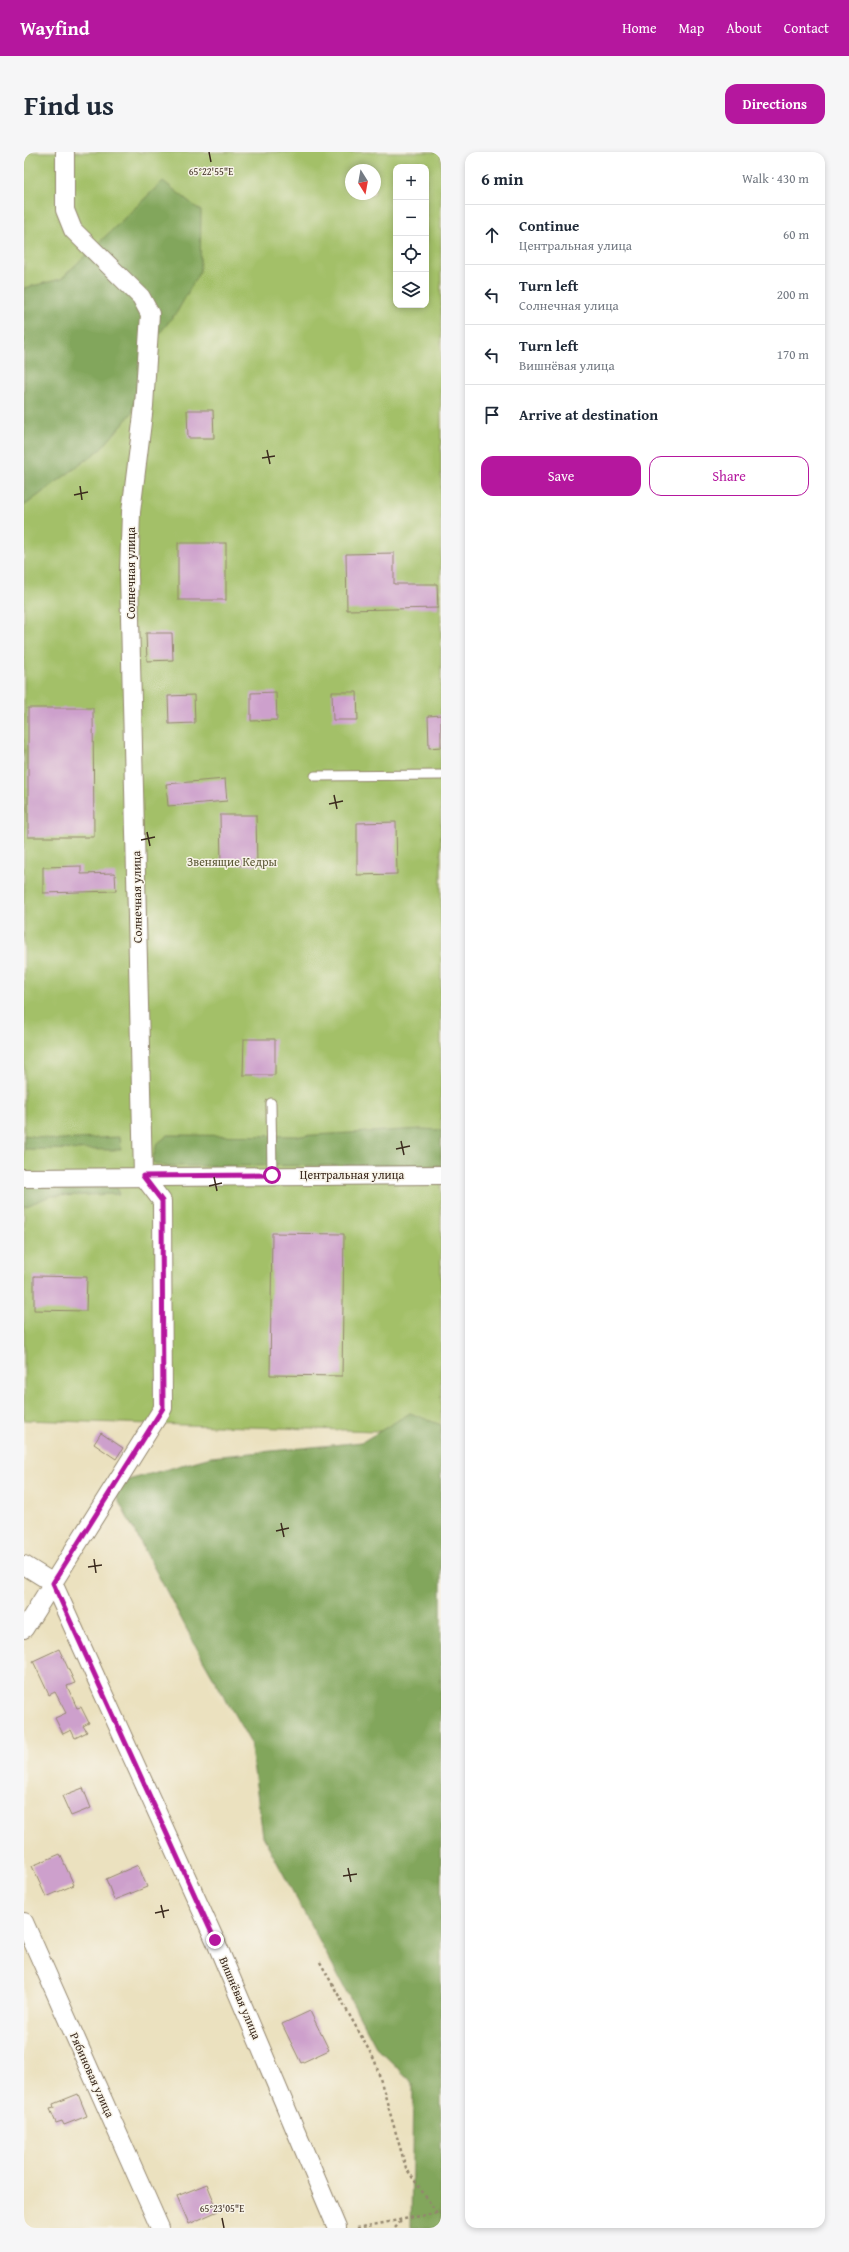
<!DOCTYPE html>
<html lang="en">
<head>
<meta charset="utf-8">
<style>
	body { margin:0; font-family:"Gentium Book Plus",serif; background:#f6f6f7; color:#1f2937 }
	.controls { position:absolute; right:12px; top:12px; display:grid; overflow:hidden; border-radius:8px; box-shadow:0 2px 6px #0003 }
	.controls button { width:36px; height:36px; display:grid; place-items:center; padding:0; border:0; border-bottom:1px solid #e0e1e3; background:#fff; color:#1f2937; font:20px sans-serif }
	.compass { position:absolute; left:321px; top:12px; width:36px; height:36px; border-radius:50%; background:#fff; box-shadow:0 2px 6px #0003; rotate:169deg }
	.stop { position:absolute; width:12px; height:12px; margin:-9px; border:3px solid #b5179e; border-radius:50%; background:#fff }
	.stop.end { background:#b5179e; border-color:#fff; box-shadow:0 1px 4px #0008 }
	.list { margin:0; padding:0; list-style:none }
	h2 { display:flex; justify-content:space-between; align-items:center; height:52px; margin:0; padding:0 16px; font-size:17px }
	h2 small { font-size:13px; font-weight:400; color:#747a83 }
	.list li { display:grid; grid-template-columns:26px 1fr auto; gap:12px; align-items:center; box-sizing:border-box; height:60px; padding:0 16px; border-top:1px solid #e0e1e3 }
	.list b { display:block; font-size:15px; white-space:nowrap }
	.list p { margin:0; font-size:13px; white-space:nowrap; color:#747a83 }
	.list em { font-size:13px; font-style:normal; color:#747a83 }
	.actions { display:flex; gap:8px; padding:12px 16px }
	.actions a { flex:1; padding:9px 0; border:1px solid #b5179e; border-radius:12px; text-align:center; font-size:14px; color:#b5179e }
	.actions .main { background:#b5179e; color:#fff }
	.icon { flex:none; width:22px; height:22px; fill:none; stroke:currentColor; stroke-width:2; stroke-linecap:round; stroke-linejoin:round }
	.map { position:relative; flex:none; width:417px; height:2076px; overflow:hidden; border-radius:12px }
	header { display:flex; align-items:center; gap:24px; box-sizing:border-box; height:56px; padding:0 20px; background:#b5179e; color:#fff }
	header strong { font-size:19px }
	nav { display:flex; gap:22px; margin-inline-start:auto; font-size:14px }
	.intro { display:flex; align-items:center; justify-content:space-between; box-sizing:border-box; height:96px; padding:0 24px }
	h1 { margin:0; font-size:28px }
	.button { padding:10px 18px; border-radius:12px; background:#b5179e; color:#fff; font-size:14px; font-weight:700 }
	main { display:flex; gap:24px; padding:0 24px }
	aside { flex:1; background:#fff; border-radius:12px; box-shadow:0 2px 6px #0003 }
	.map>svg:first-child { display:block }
	.green { fill:#a3c068; stroke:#6f7543; fill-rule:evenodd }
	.forest { fill:#82a65c; stroke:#5e683d }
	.building { fill:#cda0cc }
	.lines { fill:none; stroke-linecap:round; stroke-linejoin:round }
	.lane-casing { stroke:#93866e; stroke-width:11 }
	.street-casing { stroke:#93866e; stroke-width:20 }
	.path { stroke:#93866e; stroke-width:2.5; stroke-dasharray:3 3; stroke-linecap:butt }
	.lane { stroke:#fff; stroke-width:9 }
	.street { stroke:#fff; stroke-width:18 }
	.route { stroke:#b5179e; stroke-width:5 }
	.ticks { fill:none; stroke:#3b2a1e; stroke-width:1.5 }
	.labels { text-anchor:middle; stroke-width:3; stroke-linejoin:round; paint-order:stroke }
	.street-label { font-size:12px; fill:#3b2a1e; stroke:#f7f3e8 }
	.park-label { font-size:12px; fill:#5a5734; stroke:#f7f3e8 }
	.ticks-label { font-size:10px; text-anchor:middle; fill:#3b2a1e; stroke:#f7f3e8; stroke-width:3; stroke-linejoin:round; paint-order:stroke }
</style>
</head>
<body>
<header>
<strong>Wayfind</strong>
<nav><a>Home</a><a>Map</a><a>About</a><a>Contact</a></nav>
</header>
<div class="intro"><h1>Find us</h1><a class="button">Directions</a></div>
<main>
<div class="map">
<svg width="417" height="2076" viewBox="0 0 417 2076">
	<rect width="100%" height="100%" fill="#f7f3e8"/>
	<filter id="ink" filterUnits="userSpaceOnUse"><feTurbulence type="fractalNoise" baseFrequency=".025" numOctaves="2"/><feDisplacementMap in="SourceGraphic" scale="8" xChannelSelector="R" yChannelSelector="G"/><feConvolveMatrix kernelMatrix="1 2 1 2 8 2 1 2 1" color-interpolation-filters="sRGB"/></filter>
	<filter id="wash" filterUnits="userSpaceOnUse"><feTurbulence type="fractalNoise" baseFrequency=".012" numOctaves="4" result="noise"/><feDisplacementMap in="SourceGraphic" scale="16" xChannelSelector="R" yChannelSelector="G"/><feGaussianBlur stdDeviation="0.9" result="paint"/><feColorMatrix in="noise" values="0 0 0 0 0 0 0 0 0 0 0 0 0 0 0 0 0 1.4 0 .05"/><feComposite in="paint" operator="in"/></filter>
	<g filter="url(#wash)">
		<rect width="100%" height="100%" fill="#ebe1bf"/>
		<!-- green -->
		<path class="green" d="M0,0H417V1281L0,1268ZM372,15H402V153H372ZM327,18H351V42H327Z"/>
		<!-- forest -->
		<g class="forest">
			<path d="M139,29L177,59L176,119L153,160L120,200L108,261L77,297L0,354V136L37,127Z"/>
			<path d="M397,977L417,978V1013L140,1014L128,1010L133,992L144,983L273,984Z"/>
			<path d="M0,983L33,988L96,985L97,998L0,997Z"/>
			<path d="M0,1032H91L96,1042L26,1044L0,1055Z"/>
			<path d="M386,1261L417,1273V2076H387L389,1931L352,1895L239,1684L226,1590L177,1504L86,1333L187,1305L338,1290Z"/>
		</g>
		<g id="blocks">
			<!-- building -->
			<g class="building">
				<path d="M163,258H189L190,286H164Z"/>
				<rect x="154" y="391" width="48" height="57"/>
				<path d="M370,401V432H413L414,456L323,458L322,402Z"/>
				<path d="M122,481H148L149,508L123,509Z"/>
				<path d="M252,540L253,568L227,569V541Z"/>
				<path d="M308,540H333L334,568H309Z"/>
				<path d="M170,543L171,571L145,572L144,544Z"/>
				<path d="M4,556H69L70,685H4Z"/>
				<path d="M417,563V595L405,596L404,564Z"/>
				<path d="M201,627L203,649L144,654L142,632Z"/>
				<path d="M196,663H232L233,713H197Z"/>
				<path d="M372,670L373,722L333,723V671Z"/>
				<path d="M57,714V722L91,721L92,739L19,741V715Z"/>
				<path d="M220,887H251V923H219Z"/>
				<path d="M248,1081L320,1082L318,1224L246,1223Z"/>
				<path d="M10,1124L63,1125L62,1159L10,1158Z"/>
				<path d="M77,1281L99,1296L92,1307L70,1292Z"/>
				<path d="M35,1497L51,1531L43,1534L53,1556L57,1555L65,1571L59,1574L63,1580L51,1586L47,1578L39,1582L31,1566L42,1561L31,1540L25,1543L9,1509Z"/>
				<path d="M59,1636L67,1656L47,1664L38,1644Z"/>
				<path d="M36,1702L50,1733L22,1745L8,1714Z"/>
				<path d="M114,1713L123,1735L90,1748L82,1727Z"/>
				<path d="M286,1859L305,1898L277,1911L258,1872Z"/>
				<path d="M54,1942L63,1964L40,1973L38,1969L32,1971L26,1957L30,1956L29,1952Z"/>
				<path d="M183,2032L194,2059L165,2072L153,2044Z"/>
			</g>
		</g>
	</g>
	<g filter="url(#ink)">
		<use href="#blocks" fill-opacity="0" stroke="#93866e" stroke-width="1"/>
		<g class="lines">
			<defs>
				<g id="lane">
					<path d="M291,624L417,623"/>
					<path d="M247,951L248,1023"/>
				</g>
				<g id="street">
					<path d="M0,1026L417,1023"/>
					<path d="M0,1413L29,1431L191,1788L313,2076"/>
					<path d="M0,1477L139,1256L138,1049L119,1024L105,422L107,360L120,254L126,162L117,145L49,78L41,58V0"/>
					<path d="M0,1770L136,2076"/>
				</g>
			</defs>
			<!-- lane casing -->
			<use href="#lane" class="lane-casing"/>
			<!-- street casing -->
			<use href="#street" class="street-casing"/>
			<!-- path -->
			<g class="path">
				<path d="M296,1810L351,1909L382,2016L413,2061"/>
				<path d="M333,2076L417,2060"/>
				<path d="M371,2076L377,2069"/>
			</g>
			<!-- lane -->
			<use href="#lane" class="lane"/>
			<!-- street -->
			<use href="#street" class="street"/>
		</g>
	</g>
	<g class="lines" filter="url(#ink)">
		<!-- route -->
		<path class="route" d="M191,1788L29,1431L139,1256L138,1049L119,1024L248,1023"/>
	</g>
	<!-- ticks -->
	<path class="ticks" d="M185,0L187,10M243,298L246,312M238,306L251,304M56,334L58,348M50,343L64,340M310,643L313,657M305,652L319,649M123,680L126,694M117,688L131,685M377,989L380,1003M372,997L386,994M190,1025L193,1039M185,1034L198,1031M257,1371L260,1385M252,1379L265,1376M70,1407L72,1421M64,1415L78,1413M324,1716L327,1730M319,1724L333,1722M137,1753L140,1766M131,1761L145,1758M198,2066L200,2076"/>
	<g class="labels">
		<!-- street labels -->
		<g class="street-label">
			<text transform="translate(107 421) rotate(-90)" y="4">Солнечная улица</text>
			<text transform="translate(113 745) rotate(-91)" y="4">Солнечная улица</text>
			<text x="328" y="1027">Центральная улица</text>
			<text transform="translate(216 1846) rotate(67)" y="4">Вишнёвая улица</text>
			<text transform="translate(68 1923) rotate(66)" y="4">Рябиновая улица</text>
		</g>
		<!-- park labels -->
		<g class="park-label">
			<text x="208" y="714">Звенящие Кедры</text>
		</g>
	</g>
	<g class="ticks-label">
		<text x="187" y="23">65°22'55"E</text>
		<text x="198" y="2060">65°23'05"E</text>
	</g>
</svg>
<div class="controls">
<button>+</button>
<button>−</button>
<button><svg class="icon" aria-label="locate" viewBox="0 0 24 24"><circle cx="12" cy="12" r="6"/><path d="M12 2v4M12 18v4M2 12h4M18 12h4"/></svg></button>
<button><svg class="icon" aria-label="layers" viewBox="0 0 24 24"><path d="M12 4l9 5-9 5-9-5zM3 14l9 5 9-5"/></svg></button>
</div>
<svg class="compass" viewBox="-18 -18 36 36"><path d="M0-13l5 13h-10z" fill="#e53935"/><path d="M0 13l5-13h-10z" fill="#747a83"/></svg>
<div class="stop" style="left:248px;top:1023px"></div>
<div class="stop end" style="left:191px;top:1788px"></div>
</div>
<aside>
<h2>6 min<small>Walk · 430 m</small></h2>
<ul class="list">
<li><svg class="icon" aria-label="ahead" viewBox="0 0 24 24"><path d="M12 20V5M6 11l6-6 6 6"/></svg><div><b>Continue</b><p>Центральная улица</p></div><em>60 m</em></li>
<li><svg class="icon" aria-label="left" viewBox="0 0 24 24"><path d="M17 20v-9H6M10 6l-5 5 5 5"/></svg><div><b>Turn left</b><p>Солнечная улица</p></div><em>200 m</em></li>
<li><svg class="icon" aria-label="left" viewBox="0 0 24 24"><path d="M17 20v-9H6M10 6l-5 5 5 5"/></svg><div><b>Turn left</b><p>Вишнёвая улица</p></div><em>170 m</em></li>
<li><svg class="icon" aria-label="arrive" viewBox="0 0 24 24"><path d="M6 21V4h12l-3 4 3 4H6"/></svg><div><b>Arrive at destination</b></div></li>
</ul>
<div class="actions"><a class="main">Save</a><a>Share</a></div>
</aside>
</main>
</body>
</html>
